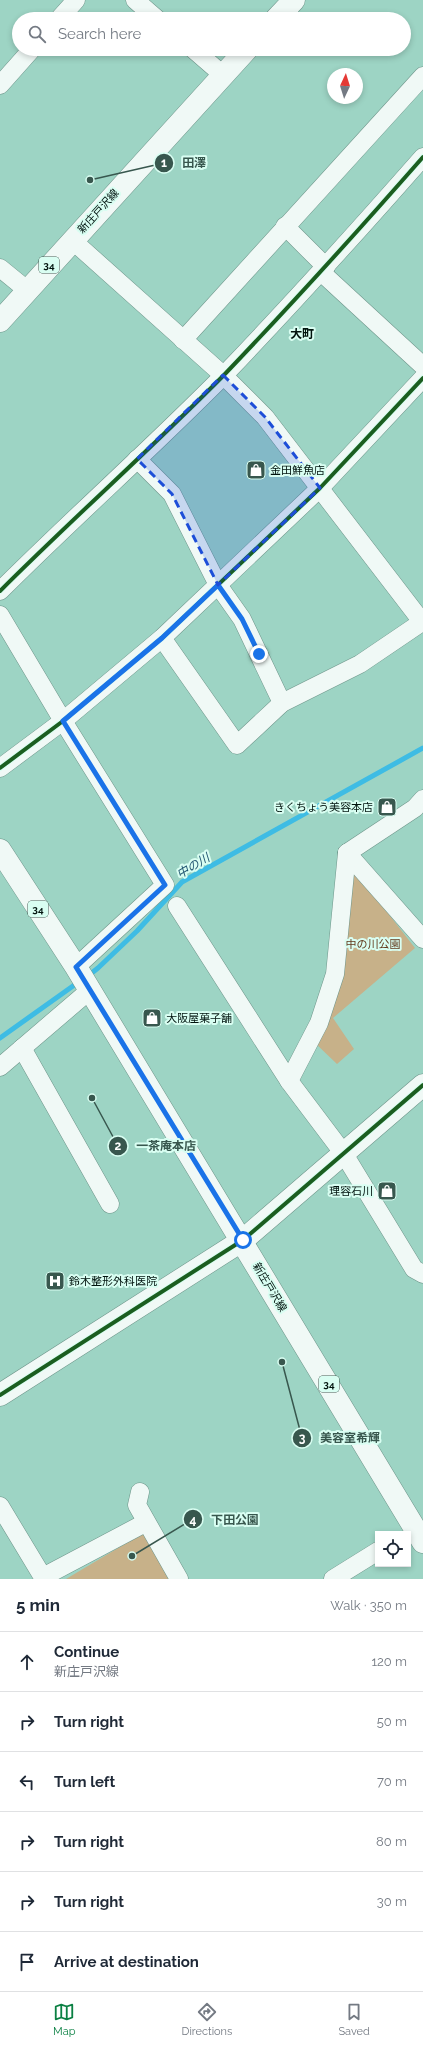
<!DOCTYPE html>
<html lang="en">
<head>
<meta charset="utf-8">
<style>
	body { margin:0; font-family:Raleway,"Noto Sans JP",sans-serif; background:#f6f6f7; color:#1f2937 }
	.controls { position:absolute; right:12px; bottom:12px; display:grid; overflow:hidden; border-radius:0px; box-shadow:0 2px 6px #0003 }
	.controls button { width:36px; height:36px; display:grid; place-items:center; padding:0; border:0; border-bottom:1px solid #e0e1e3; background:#fff; color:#1f2937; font:20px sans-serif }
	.compass { position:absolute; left:327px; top:68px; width:36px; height:36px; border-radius:50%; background:#fff; box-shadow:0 2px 6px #0003; rotate:4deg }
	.stop { position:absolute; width:12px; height:12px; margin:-9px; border:3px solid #1a73e8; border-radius:50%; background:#fff }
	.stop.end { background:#1a73e8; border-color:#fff; box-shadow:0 1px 4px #0008 }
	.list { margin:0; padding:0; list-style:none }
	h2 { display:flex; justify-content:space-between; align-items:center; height:52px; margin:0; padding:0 16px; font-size:17px }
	h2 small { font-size:13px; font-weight:400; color:#747a83 }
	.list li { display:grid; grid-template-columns:26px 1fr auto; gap:12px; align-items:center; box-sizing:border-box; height:60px; padding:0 16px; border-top:1px solid #e0e1e3 }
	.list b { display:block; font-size:15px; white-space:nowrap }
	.list p { margin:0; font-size:13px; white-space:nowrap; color:#747a83 }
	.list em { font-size:13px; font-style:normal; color:#747a83 }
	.icon { flex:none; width:22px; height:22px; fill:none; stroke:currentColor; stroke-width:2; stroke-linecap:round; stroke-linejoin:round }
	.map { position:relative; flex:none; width:423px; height:1579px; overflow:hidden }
	.search { position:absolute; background:#fff; box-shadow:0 2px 6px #0003; left:12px; right:12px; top:12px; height:44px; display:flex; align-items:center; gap:10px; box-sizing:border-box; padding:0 14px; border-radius:22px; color:#747a83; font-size:15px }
	.sheet { height:412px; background:#fff }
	nav { display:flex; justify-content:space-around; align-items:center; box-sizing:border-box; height:56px; border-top:1px solid #e0e1e3; background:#fff; font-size:11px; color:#747a83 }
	nav a { display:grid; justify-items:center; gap:2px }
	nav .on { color:#0b8043 }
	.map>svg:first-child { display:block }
	.green { fill:#c7b189 }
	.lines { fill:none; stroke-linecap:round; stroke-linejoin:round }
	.stream { stroke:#3ebce4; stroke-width:5 }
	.street-casing { stroke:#6e958a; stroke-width:19 }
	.secondary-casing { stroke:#6e958a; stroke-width:23 }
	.primary-casing { stroke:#6e958a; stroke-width:23 }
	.street { stroke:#f0f9f6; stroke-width:18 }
	.secondary { stroke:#f0f9f6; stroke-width:22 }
	.primary { stroke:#f0f9f6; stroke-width:22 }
	.cycleway-casing { stroke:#d9fef2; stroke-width:6 }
	.cycleway { stroke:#1b5e20; stroke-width:4 }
	.route { stroke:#1a73e8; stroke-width:5 }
	.marked { fill:#1d4ed8; fill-opacity:0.2; stroke:#1d4ed8; stroke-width:3; stroke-dasharray:8 5; stroke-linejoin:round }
	.labels { text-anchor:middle; stroke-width:4; stroke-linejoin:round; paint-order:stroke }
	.shield { fill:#d9fef2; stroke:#425a52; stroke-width:1 }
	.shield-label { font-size:10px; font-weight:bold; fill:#01130e }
	.street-label { font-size:11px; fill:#01130e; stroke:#d9fef2 }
	.poi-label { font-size:11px; fill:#01130e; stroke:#d9fef2; text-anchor:start }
	.park-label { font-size:11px; fill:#633a1d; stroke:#d9fef2 }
	.neighbourhood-label { font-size:12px; font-weight:bold; fill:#01130e; stroke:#d9fef2 }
	.water-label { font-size:12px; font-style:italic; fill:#235772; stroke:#d9fef2 }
	.leader { fill:none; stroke:#38574e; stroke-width:1.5 }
	.callout-dot { fill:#38574e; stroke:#d9fef2; stroke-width:1.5 }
	.mark-label { font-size:12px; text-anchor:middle; font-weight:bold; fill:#fff }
	.callout-label { font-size:12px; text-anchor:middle; font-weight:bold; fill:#38574e; stroke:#d9fef2; stroke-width:4; stroke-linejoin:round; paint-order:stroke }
</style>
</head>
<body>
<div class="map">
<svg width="423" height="1579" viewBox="0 0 423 1579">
	<rect width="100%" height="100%" fill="#9dd4c4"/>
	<!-- green -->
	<g class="green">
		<path d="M356,872L415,948L333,1018L354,1049L337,1064L314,1042L349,876Z"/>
		<path d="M145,1532L172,1579H66Z"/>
	</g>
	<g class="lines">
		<!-- stream -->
		<g class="stream">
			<path d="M88,976L98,968L137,931L182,882L423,748"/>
			<path d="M0,1038L80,981"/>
		</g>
		<defs>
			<g id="street">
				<path d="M135,0L157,19"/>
				<path d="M59,19L76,0"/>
				<path d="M193,49L223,75"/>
				<path d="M0,85L32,49"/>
				<path d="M285,226L326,267"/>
				<path d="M72,240L223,375L265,417L423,623"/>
				<path d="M0,268L27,290"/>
				<path d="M321,272L423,366"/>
				<path d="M183,340L423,76"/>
				<path d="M137,459L172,494L218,585L242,619L282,703"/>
				<path d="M0,591C73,518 151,449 224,375C292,304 358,231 423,157"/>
				<path d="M0,615L63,721L165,885L76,967"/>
				<path d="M162,638L237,745L282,703L360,664L422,622"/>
				<path d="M0,768L63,721L162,638L320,488L423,378"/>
				<path d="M347,853L423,939"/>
				<path d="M347,853L415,808L423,799"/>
				<path d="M177,906L289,1081L344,1154L414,1269L423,1274"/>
				<path d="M22,1048L110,1204"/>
				<path d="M0,1067L90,990"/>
				<path d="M289,1081L319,1023L335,974L347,853"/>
				<path d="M140,1492L137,1505L179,1579"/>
				<path d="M0,1506L44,1579"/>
				<path d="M43,1577L145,1523"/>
				<path d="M333,1579L378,1551"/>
			</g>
			<path id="secondary" d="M0,1395L243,1240L423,1085"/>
			<g id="primary">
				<path d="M276,19L294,0"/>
				<path d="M0,321L247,49"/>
				<path d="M0,850L76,967L423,1542"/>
			</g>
		</defs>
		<!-- street casing -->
		<use href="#street" class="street-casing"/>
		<!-- secondary casing -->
		<use href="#secondary" class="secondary-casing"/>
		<!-- primary casing -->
		<use href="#primary" class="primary-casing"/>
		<!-- street -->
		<use href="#street" class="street"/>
		<!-- secondary -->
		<use href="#secondary" class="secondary"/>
		<!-- primary -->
		<use href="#primary" class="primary"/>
		<defs>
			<g id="cycleway">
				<path d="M0,591C73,518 151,449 224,375C292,304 358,231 423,157"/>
				<path d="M0,768L63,721L162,638L320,488L423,378"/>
				<path d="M0,1395L243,1240L423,1085"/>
			</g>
		</defs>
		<!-- cycleway casing -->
		<use href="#cycleway" class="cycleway-casing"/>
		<!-- cycleway -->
		<use href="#cycleway" class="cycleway"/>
	</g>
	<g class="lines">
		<!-- route -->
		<path class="route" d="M243,1240L76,967L165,885L63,721L162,638L218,585L242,619L259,654"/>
	</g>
	<!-- marked area -->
	<path class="marked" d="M223,375L265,417L320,488L218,585L172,494L137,459Z"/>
	<!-- icons -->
	<defs>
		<symbol id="shop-square" viewBox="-11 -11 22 22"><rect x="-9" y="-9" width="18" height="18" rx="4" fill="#38574e" stroke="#d9fef2"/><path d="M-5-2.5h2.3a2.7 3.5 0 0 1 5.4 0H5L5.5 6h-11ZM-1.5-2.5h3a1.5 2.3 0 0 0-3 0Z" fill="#fff"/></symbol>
		<symbol id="hospital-square" viewBox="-11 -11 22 22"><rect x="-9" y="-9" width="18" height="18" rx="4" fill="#38574e" stroke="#d9fef2"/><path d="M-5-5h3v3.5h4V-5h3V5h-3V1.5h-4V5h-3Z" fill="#fff"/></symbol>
	</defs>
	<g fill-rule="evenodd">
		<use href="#shop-square" x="245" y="459" width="22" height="22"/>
		<use href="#shop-square" x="376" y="796" width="22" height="22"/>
		<use href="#shop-square" x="141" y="1007" width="22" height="22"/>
		<use href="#shop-square" x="376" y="1180" width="22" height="22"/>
		<use href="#hospital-square" x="44" y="1270" width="22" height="22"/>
	</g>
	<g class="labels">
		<!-- shield labels -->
		<g class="shield">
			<rect x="39" y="257" width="20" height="16" rx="3"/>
			<rect x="28" y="901" width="20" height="16" rx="3"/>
			<rect x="319" y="1376" width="20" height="16" rx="3"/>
		</g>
		<g class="shield-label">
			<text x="49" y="269">34</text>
			<text x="38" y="913">34</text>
			<text x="329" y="1388">34</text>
		</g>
		<!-- street labels -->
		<g class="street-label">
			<text transform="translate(98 211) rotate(-48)" y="4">新庄戸沢線</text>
			<text transform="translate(270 1287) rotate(59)" y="4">新庄戸沢線</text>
		</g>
		<!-- poi labels -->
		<g class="poi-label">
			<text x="270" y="474">金田鮮魚店</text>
			<text x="373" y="811" text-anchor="end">きくちょう美容本店</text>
			<text x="166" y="1022">大阪屋菓子舗</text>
			<text x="373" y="1195" text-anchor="end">理容石川</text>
			<text x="69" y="1285">鈴木整形外科医院</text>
		</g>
		<!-- park labels -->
		<g class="park-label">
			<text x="373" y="948">中の川公園</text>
		</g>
		<!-- neighbourhood labels -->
		<g class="neighbourhood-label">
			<text x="302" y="338">大町</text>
		</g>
		<!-- water labels -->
		<g class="water-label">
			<text transform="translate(193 866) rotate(-31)" y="4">中の川</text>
		</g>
	</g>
	<!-- callouts -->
	<path class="leader" d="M90 180L164 163M92 1098L118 1146M282 1362L302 1438M132 1556L193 1519"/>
	<g class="callout-dot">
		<circle cx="90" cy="180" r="4"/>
		<circle cx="92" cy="1098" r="4"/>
		<circle cx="282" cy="1362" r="4"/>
		<circle cx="132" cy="1556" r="4"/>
		<circle cx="164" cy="163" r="10"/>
		<circle cx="118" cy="1146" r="10"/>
		<circle cx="302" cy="1438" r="10"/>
		<circle cx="193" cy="1519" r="10"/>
	</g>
	<g class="mark-label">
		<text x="164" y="167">1</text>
		<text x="118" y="1150">2</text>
		<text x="302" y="1442">3</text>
		<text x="193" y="1524">4</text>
	</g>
	<g class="callout-label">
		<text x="194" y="167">田澤</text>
		<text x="166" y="1150">一茶庵本店</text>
		<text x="350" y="1442">美容室希輝</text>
		<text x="235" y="1524">下田公園</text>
	</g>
</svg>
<div class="controls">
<button><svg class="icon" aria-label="locate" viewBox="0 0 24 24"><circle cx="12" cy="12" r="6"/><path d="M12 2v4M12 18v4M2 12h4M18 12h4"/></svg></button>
</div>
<svg class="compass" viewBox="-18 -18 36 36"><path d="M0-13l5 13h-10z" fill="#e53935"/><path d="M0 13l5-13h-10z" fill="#747a83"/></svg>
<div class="stop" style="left:243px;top:1240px"></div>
<div class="stop end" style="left:259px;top:654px"></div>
<div class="search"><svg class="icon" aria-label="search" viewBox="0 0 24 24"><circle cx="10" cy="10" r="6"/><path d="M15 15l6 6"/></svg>Search here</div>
</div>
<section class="sheet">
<h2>5 min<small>Walk · 350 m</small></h2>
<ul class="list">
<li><svg class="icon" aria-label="ahead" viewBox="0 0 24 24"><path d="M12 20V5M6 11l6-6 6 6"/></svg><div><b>Continue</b><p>新庄戸沢線</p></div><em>120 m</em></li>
<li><svg class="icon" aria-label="right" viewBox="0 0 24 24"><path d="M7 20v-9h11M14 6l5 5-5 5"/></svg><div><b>Turn right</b></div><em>50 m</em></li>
<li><svg class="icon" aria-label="left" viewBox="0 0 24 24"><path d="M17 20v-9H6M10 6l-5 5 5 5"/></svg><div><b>Turn left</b></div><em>70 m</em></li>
<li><svg class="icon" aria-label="right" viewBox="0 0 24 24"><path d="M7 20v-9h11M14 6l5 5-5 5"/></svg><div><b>Turn right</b></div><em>80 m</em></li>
<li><svg class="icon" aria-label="right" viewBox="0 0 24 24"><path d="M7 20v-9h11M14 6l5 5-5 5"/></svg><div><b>Turn right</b></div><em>30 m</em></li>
<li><svg class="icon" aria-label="arrive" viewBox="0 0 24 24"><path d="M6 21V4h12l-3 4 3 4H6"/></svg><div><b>Arrive at destination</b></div></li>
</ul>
</section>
<nav>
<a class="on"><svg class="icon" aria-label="map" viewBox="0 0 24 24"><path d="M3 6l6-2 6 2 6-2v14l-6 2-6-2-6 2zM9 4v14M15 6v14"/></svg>Map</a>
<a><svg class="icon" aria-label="directions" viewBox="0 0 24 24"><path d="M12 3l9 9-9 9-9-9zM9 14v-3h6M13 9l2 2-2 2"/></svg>Directions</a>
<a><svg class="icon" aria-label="saved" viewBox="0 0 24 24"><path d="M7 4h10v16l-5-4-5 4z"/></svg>Saved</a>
</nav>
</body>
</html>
